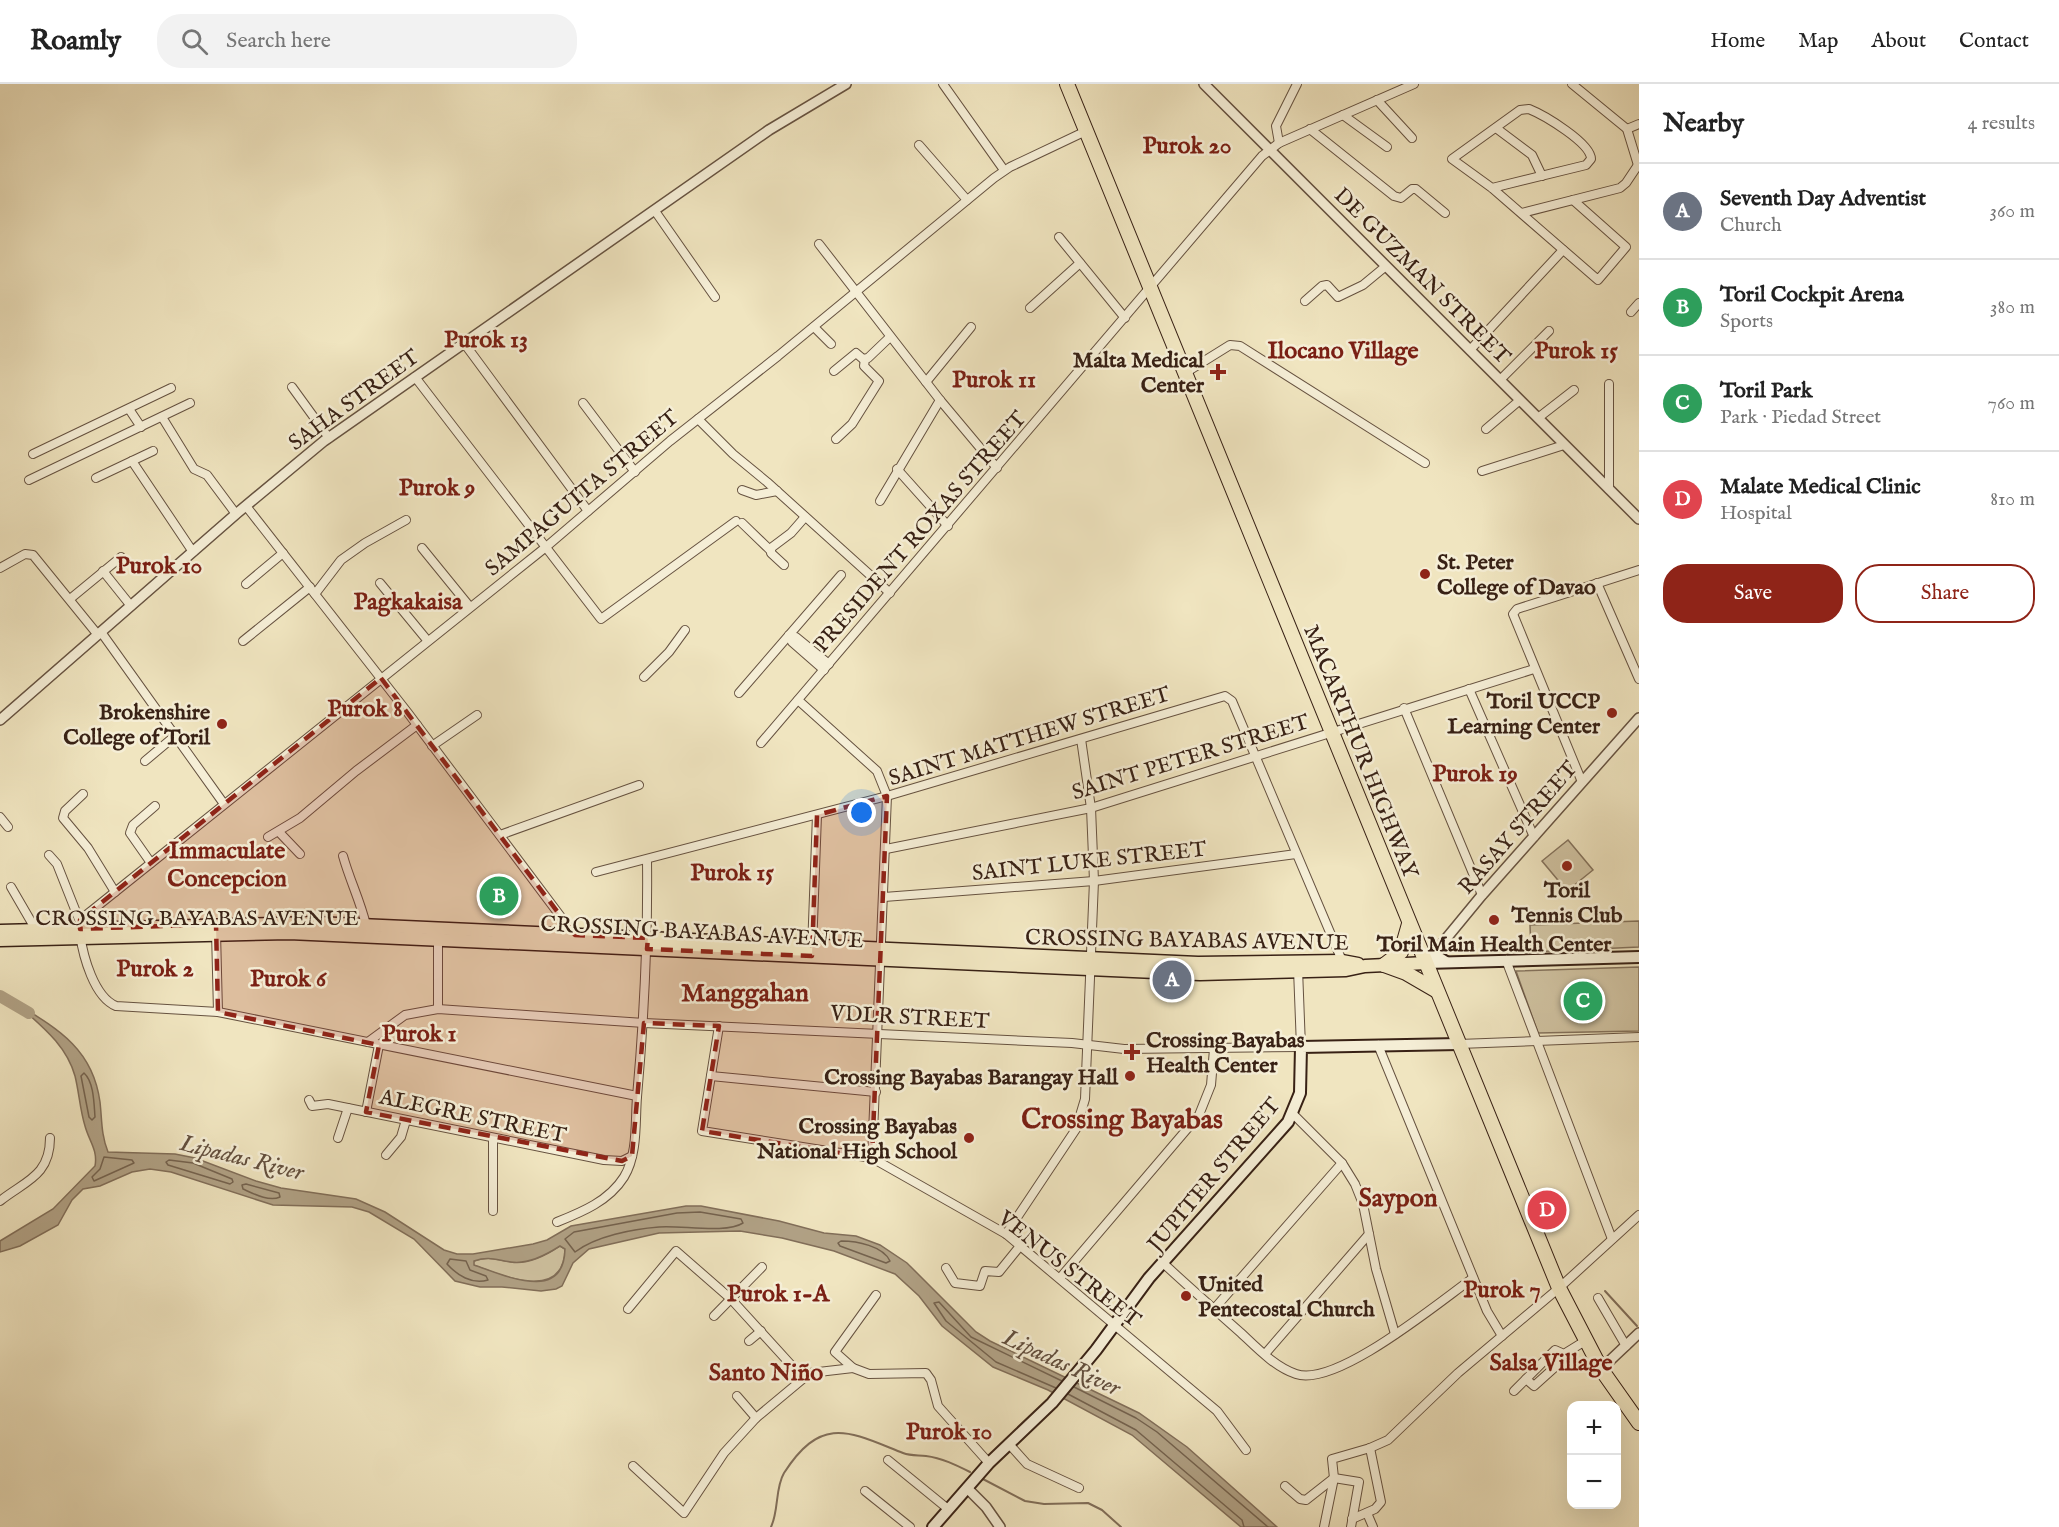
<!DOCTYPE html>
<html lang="en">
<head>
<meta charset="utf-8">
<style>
	body { margin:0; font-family:"IM FELL English",serif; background:#f2f2f2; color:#222 }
	.controls { position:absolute; right:18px; bottom:18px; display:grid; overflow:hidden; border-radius:12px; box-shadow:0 6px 24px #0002 }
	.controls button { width:54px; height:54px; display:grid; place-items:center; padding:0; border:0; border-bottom:2px solid #e0e0e0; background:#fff; color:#222; font:30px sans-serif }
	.you { position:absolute; left:862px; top:729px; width:21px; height:21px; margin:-15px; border:4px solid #fff; border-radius:50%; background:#1a73e8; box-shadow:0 0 0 9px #1a73e833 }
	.badge { display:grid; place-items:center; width:39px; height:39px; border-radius:50%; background:#8f2418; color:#fff; font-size:20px; font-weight:700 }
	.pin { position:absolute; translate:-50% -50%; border:3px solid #fff; box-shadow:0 2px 6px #0006 }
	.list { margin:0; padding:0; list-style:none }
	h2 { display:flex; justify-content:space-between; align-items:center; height:78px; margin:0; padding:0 24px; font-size:26px }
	h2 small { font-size:20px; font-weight:400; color:#767676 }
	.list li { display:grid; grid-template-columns:39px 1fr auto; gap:18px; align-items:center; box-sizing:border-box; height:96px; padding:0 24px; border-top:2px solid #e0e0e0 }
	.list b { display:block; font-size:22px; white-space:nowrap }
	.list p { margin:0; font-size:20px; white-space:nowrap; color:#767676 }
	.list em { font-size:20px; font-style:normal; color:#767676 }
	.actions { display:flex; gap:12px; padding:18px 24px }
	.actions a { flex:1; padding:14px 0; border:2px solid #8f2418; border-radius:24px; text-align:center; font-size:21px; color:#8f2418 }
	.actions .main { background:#8f2418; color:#fff }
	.icon { flex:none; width:33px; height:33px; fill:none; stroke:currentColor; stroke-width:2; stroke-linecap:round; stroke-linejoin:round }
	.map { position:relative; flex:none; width:1639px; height:1443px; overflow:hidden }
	header { display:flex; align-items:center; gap:36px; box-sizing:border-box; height:84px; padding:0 30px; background:#fff; border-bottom:2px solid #e0e0e0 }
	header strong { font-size:28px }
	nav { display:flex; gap:33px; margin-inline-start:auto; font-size:21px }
	.search { width:420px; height:54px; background:#f2f2f2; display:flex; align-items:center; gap:15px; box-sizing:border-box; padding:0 21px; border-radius:24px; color:#767676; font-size:22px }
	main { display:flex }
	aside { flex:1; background:#fff }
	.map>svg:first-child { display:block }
	.green { fill:#d1c4a3; stroke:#84725c; stroke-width:1.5 }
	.water { fill:#b1a286; stroke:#816e59; stroke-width:1.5; fill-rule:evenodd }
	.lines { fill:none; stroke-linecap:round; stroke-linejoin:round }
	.shore { stroke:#74624e; stroke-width:1.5 }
	.stream { stroke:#816e59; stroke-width:2 }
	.river { stroke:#b1a286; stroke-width:12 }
	.minor-casing { stroke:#665240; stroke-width:10 }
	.tertiary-casing { stroke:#665240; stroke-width:12 }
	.secondary-casing { stroke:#382115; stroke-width:14 }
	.primary-casing { stroke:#382115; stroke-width:15 }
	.trunk-casing { stroke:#382115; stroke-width:16 }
	.minor { stroke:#f5eed6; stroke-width:8 }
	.tertiary { stroke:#f5eed6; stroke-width:9 }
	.secondary { stroke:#f5eed6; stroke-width:10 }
	.primary { stroke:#f0e5c0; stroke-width:12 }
	.trunk { stroke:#f0e5c0; stroke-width:14 }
	.marked { fill:#8f2418; fill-opacity:0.2; stroke:#8f2418; stroke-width:4.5; stroke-dasharray:12 8; stroke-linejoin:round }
	.poi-dot { fill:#8f2418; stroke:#f5eed6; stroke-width:2 }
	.labels { text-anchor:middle; stroke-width:5; stroke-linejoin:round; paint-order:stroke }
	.street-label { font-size:22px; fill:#382115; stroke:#f5eed6 }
	.poi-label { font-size:22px; font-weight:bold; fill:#382115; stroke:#f5eed6; text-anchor:end }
	.neighbourhood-label { font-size:24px; font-weight:bold; fill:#7a1f14; stroke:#f5eed6 }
	.water-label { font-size:24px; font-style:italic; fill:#624e3d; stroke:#f5eed6 }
	.quarter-label { font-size:26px; font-weight:bold; fill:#7a1f14; stroke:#f5eed6 }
	.district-label { font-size:28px; font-weight:bold; fill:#7a1f14; stroke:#f5eed6 }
</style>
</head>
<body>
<header>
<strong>Roamly</strong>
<div class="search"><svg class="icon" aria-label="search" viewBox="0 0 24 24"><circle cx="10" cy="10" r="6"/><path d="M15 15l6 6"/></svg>Search here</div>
<nav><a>Home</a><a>Map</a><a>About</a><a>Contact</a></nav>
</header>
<main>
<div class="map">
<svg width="1639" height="1443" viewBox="0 0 1639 1443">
	<rect width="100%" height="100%" fill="#f0e5c0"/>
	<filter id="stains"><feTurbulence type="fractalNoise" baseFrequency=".00333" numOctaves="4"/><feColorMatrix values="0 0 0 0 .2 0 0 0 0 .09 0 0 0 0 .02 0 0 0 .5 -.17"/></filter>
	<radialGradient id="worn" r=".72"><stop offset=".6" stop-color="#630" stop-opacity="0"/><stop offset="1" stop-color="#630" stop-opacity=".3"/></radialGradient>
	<!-- green -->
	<g class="green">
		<path d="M1568,756L1593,786L1567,807L1542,777Z"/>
		<path d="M1639,837V863L1531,868L1530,841Z"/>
		<path d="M1639,883V947L1538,949L1516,887Z"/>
		<path d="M560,1162L565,1165C564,1218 503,1192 473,1181L474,1177C492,1171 495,1176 511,1178C528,1180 547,1171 560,1162Z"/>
	</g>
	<!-- water -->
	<path class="water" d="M17,920C58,945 93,965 100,1018C102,1035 101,1051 108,1068L175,1070L195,1074L256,1097L281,1104L356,1115L385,1128L444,1166L457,1170H473L533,1160L547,1156L571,1142L686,1122H701L779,1137L824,1149L856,1152L880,1161L907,1179L976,1248L990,1257L1139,1329L1187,1363L1277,1443H1241L1132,1351L1048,1306L993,1283L942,1242L919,1212L895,1190L834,1167L782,1154L740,1147L659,1149L589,1165L573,1179L562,1202L556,1205L541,1207L502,1203H480L455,1197L414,1155L369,1128L352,1123L273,1121L171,1088L150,1085L132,1088L100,1102L83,1105L72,1116L58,1141L20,1162L0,1168V1157L53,1125L95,1082C98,1066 89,1057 85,1042C80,1026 79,1008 75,992C66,960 40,941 17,920ZM560,1162L565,1165C564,1220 504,1191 474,1181V1177C489,1172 496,1176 511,1178C528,1181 546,1171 560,1162Z"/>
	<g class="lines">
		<!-- shore -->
		<g class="shore">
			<path d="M84,989C94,998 94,1020 95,1033L92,1036L89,1033L81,992Z"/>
			<path d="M104,1073L132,1076L134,1079L94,1097L92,1093L100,1085Z"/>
			<path d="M169,1076L193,1079L232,1095L233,1098L230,1100L168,1081L166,1078Z"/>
			<path d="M246,1100L279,1109L280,1113C269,1118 254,1110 243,1105L242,1101Z"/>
			<path d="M700,1128L741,1135L743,1139C726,1150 681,1141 659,1143C633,1145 596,1152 575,1168L565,1155L574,1148L677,1129Z"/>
			<path d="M841,1157C857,1157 883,1162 890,1177L886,1179L840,1162L838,1159Z"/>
			<path d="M450,1175L466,1177L470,1186L486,1192L488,1196C472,1201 457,1191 447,1180Z"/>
			<path d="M1074,1303L1136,1334L1157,1348L1268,1443"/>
			<path d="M1056,1304L996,1278L946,1237L934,1219L939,1218L971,1253L1062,1297"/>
			<path d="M1068,1310L1136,1346L1242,1436L1244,1443"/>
		</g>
		<!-- stream -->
		<g class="stream">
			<path d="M1605,1207L1637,1242"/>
			<path d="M981,1394L1025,1417L1044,1420L1088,1419L1102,1426L1121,1443"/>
			<path d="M771,1443C779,1426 775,1404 784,1389C822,1330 850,1348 903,1369C911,1372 918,1371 926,1372C942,1374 956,1381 970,1388"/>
		</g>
		<!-- river -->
		<path class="river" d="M0,912L29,929"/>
		<defs>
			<g id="minor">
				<path d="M943,0L1004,86"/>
				<path d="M1572,0L1627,45L1638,81"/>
				<path d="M1377,16L1412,54"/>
				<path d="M1343,31L1387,63"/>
				<path d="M1496,44L1532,71L1542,92"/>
				<path d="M1310,45L1394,112L1401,114L1412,105H1416L1445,129"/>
				<path d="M1627,45L1639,40"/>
				<path d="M1279,59L1276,42L1297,0"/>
				<path d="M919,61L967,116"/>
				<path d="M1492,104L1586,81L1591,75C1591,59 1544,31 1529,25L1520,26L1452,75L1492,104L1598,196L1626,163L1573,116"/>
				<path d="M655,127L715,213"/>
				<path d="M1522,129L1620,104L1626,99L1638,81"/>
				<path d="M1059,153L1125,234"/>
				<path d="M819,160L940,316L997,384"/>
				<path d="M1305,217L1322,202L1327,201L1338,213L1363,201L1386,182"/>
				<path d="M1030,224L1080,179"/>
				<path d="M1631,228L1639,219"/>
				<path d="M814,243L831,260"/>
				<path d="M464,259L588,427"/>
				<path d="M1470,266L1563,166"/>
				<path d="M834,287L856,269L863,275L868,274L890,253"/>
				<path d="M1185,289L1230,261L1240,262L1425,379"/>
				<path d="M415,293L601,535L736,437"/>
				<path d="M1500,296L1549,247"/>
				<path d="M926,298L971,243"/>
				<path d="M1609,300V405"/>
				<path d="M292,303L329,354"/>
				<path d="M583,319L635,388"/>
				<path d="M129,325L141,343"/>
				<path d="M162,333L194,385L207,391L236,430"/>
				<path d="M1538,334L1574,306"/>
				<path d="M698,335L733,370L767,398L890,509"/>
				<path d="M1486,345L1520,316"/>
				<path d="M836,355L852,340L879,297L864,282L865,275"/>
				<path d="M33,370L171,304"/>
				<path d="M132,377L193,468"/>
				<path d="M897,385L948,442"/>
				<path d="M1482,387L1564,361"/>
				<path d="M96,394L153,367"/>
				<path d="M29,396L190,319"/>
				<path d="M742,406L756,411L777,407"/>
				<path d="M880,417L940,316"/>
				<path d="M246,422L408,629L576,853"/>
				<path d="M742,439L770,466"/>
				<path d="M422,464L470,523"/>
				<path d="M784,481L771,469V464L791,449L805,433"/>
				<path d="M0,484L25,470L33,471L98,551"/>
				<path d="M103,487L131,522"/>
				<path d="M380,499L427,556"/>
				<path d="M1597,499L1639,595"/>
				<path d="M246,500L283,469"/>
				<path d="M315,510L341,476L365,459L406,436"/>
				<path d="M70,515L121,473"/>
				<path d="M101,548L224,720"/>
				<path d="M243,557L310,503"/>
				<path d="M824,586L792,558L789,551L796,553L829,580"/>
				<path d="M644,593L669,568L685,546"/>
				<path d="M1469,605L1534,753"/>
				<path d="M739,609L841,491"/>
				<path d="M798,616L877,687L887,712L872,1074"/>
				<path d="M1404,624L1482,811"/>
				<path d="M761,659L1262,72L1279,59L1414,0"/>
				<path d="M432,662L477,631"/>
				<path d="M145,677L176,651"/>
				<path d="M1582,698L1513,530L1517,525L1639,486"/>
				<path d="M83,710L65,727L63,734L88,764L115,808"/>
				<path d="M0,733L8,743"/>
				<path d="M279,748L300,770"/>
				<path d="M500,751L639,701"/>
				<path d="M268,753L300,734L356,687L417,641"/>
				<path d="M886,765L1091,724L1534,585"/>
				<path d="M49,771L57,780L80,838"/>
				<path d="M343,772C350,797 360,816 366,841"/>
				<path d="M151,779L130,749L133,741L155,722"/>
				<path d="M596,788L887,712L1225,612L1232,617L1343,879"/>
				<path d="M11,803L36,846"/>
				<path d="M884,813L1094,797L1296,770"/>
				<path d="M80,836L546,463L670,357L778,272L994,94L1010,83L1086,47"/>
				<path d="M216,848L218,928"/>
				<path d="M80,850C83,872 94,913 116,922L218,928L637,1012"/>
				<path d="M812,865L817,731"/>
				<path d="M1506,876L1612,1155"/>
				<path d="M438,925V852"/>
				<path d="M719,942L702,1047L872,1074L1006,1150L1217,1327L1246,1366"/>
				<path d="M368,958L405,931L438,925L644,939L1072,959L1124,965L1301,963L1298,885"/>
				<path d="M1459,960L1639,953"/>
				<path d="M1378,961L1487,1227L1502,1252"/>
				<path d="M711,992L876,1008"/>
				<path d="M309,1016L312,1022L328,1020L604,1076L622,1077L632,1072"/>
				<path d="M366,1028L379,961"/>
				<path d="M1293,1030L1342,1079L1355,1100L1363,1120L1376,1185L1395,1250"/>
				<path d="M338,1054L348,1024"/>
				<path d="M386,1071L401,1053L406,1036"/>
				<path d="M0,1117C25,1097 50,1092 50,1054"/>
				<path d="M493,1127V1054"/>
				<path d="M557,1138C582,1128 609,1117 624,1093C638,1070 635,1038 637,1013C644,934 648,856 647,776"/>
				<path d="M1006,1150L1076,1045L1085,1015L1094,797L1091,724L1081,655"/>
				<path d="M1163,1179C1189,1203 1215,1226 1241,1249C1257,1264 1275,1283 1296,1290C1336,1304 1439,1218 1473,1194"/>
				<path d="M946,1184L955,1199L980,1202L985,1187L999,1188L1020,1162"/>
				<path d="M1060,1194L1199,1031L1211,1001L1214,965"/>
				<path d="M876,1211L835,1268L853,1284L869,1290L926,1289L931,1296L938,1322L989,1379"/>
				<path d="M1598,1214L1626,1262"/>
				<path d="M628,1225L676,1167L731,1215L803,1294"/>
				<path d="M1214,1225L1342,1079"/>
				<path d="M714,1232L762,1183"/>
				<path d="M749,1257L761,1247"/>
				<path d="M1265,1270L1369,1150"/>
				<path d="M1526,1295L1534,1302L1564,1275V1270"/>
				<path d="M1514,1307L1555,1266L1564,1270L1585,1257"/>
				<path d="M737,1312L756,1334"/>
				<path d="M1009,1360L1027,1380L1079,1404"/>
				<path d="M888,1376L948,1425"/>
				<path d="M633,1382L684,1429L724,1369L756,1334L810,1289L853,1284"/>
				<path d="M1285,1402L1300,1415L1306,1416L1334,1394L1359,1398L1351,1443"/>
				<path d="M865,1407L910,1443"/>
				<path d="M1367,1429L1373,1443"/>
				<path d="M1352,1435L1375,1425L1381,1418L1370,1364"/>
				<path d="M1324,1443L1334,1394L1332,1375L1370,1364L1388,1356L1458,1289L1559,1204L1639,1131"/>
			</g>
			<g id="tertiary">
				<path d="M1204,0L1639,435"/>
				<path d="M0,636L236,430L324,357L769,46L846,0"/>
				<path d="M1426,879L1482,811L1639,634"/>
				<path d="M1601,1285L1639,1249"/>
				<path d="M967,1404L986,1423L1000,1443"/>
			</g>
			<g id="secondary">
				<path d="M1437,865L1438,873L1446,878"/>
				<path d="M1426,879L1639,873"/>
				<path d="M933,1443L989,1379L1052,1319L1096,1266L1149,1194L1288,1038L1300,1009L1301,963L1459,960"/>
			</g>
			<g id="primary">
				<path d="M0,847L316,839L1198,879L1342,877L1358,880"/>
				<path d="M0,856L289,849L1200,890L1346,886L1365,882L1426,879"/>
			</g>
			<g id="trunk">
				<path d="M1067,0L1559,1204L1601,1285L1639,1339"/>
				<path d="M1384,881L1406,889L1437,907"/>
				<path d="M1384,881L1401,868L1409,840"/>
			</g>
		</defs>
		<!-- minor casing -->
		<use href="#minor" class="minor-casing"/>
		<!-- tertiary casing -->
		<use href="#tertiary" class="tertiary-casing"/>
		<!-- secondary casing -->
		<use href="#secondary" class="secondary-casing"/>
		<!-- primary casing -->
		<use href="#primary" class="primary-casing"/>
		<!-- trunk casing -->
		<use href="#trunk" class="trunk-casing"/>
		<!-- minor -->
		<use href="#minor" class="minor"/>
		<!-- tertiary -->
		<use href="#tertiary" class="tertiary"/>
		<!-- secondary -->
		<use href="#secondary" class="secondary"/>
		<!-- primary -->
		<use href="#primary" class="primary"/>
		<!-- trunk -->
		<use href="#trunk" class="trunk"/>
	</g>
	<!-- marked area -->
	<path class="marked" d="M381,594L575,851L648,854L647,865L812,872L817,731L887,712L872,1074L702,1047L719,942L644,939L632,1072L622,1077L366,1028L379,961L218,928L216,840L80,845V836Z"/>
	<!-- markers -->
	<g class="poi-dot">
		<path d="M1215 279h6v6h6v6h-6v6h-6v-6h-6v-6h6z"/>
		<circle cx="1425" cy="490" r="6"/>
		<circle cx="1612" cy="629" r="6"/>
		<circle cx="222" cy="640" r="6"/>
		<circle cx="1567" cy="782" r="6"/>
		<circle cx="1494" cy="836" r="6"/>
		<path d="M1129 959h6v6h6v6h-6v6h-6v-6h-6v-6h6z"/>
		<circle cx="1130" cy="992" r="6"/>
		<circle cx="969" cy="1054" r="6"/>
		<circle cx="1186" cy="1212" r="6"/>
	</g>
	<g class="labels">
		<!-- street labels -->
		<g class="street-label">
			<text transform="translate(1423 191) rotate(45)" y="8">DE GUZMAN STREET</text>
			<text transform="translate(353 315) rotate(-36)" y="8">SAHA STREET</text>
			<text transform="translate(581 408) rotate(-40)" y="8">SAMPAGUITA STREET</text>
			<text transform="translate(919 447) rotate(-49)" y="8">PRESIDENT ROXAS STREET</text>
			<text transform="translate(1029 651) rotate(-17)" y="8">SAINT MATTHEW STREET</text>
			<text transform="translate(1362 667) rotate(68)" y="8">MACARTHUR HIGHWAY</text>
			<text transform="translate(1190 672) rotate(-17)" y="8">SAINT PETER STREET</text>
			<text transform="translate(1517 743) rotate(-49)" y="8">RASAY STREET</text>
			<text transform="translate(1089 776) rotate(-6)" y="8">SAINT LUKE STREET</text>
			<text x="197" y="841">CROSSING BAYABAS AVENUE</text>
			<text transform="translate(702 847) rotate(3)" y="8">CROSSING BAYABAS AVENUE</text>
			<text transform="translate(1187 855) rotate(1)" y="8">CROSSING BAYABAS AVENUE</text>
			<text transform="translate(910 932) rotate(3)" y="8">VDLR STREET</text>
			<text transform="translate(473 1031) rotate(12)" y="8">ALEGRE STREET</text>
			<text transform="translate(1213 1090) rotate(-50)" y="8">JUPITER STREET</text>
			<text transform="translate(1070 1184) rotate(38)" y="8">VENUS STREET</text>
		</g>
		<!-- poi labels -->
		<g class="poi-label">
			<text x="1204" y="283">Malta Medical<tspan x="1204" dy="25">Center</tspan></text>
			<text x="1437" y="485" text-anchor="start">St. Peter<tspan x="1437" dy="25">College of Davao</tspan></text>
			<text x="1600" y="624">Toril UCCP<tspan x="1600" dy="25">Learning Center</tspan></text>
			<text x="210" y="635">Brokenshire<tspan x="210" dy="25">College of Toril</tspan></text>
			<text x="1567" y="813" text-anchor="middle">Toril<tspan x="1567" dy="25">Tennis Club</tspan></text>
			<text x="1494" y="867" text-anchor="middle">Toril Main Health Center</text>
			<text x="1146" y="963" text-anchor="start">Crossing Bayabas<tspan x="1146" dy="25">Health Center</tspan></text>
			<text x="1118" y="1000">Crossing Bayabas Barangay Hall</text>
			<text x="957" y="1049">Crossing Bayabas<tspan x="957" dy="25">National High School</tspan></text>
			<text x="1198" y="1207" text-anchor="start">United<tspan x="1198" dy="25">Pentecostal Church</tspan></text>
		</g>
		<!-- neighbourhood labels -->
		<g class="neighbourhood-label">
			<text x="1187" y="69">Purok 20</text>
			<text x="486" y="263">Purok 13</text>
			<text x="1343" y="274">Ilocano Village</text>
			<text x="1576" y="274">Purok 15</text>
			<text x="994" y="303">Purok 11</text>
			<text x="437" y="411">Purok 9</text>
			<text x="159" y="489">Purok 10</text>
			<text x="408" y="525">Pagkakaisa</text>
			<text x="365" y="632">Purok 8</text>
			<text x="1475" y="697">Purok 19</text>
			<text x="227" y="774">Immaculate<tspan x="227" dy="28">Concepcion</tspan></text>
			<text x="732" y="796">Purok 15</text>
			<text x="155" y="892">Purok 2</text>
			<text x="288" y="902">Purok 6</text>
			<text x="419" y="957">Purok 1</text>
			<text x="1502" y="1213">Purok 7</text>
			<text x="778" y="1217">Purok 1-A</text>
			<text x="1551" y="1286">Salsa Village</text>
			<text x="766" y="1296">Santo Niño</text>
			<text x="949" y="1355">Purok 10</text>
		</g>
		<!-- water labels -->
		<g class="water-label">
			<text transform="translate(242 1073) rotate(14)" y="8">Lipadas River</text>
			<text transform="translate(1062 1278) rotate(25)" y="8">Lipadas River</text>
		</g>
		<!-- quarter labels -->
		<g class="quarter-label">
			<text x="745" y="917">Manggahan</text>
			<text x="1398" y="1122">Saypon</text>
		</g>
		<!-- district labels -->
		<g class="district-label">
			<text x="1122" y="1044">Crossing Bayabas</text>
		</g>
	</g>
	<rect width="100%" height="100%" filter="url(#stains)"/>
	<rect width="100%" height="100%" fill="url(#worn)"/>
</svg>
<div class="controls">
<button>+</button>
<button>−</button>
</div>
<div class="you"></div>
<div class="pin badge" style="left:1172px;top:896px;background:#6b7280">A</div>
<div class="pin badge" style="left:499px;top:812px;background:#2e9e5b">B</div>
<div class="pin badge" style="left:1583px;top:917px;background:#2e9e5b">C</div>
<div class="pin badge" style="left:1547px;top:1126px;background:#e0444e">D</div>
</div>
<aside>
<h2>Nearby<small>4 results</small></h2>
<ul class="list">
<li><span class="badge" style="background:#6b7280">A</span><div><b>Seventh Day Adventist</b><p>Church</p></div><em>360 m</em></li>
<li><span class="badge" style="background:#2e9e5b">B</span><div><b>Toril Cockpit Arena</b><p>Sports</p></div><em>380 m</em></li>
<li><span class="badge" style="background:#2e9e5b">C</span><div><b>Toril Park</b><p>Park · Piedad Street</p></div><em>760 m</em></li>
<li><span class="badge" style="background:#e0444e">D</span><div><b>Malate Medical Clinic</b><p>Hospital</p></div><em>810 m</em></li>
</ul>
<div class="actions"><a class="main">Save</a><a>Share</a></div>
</aside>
</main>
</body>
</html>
